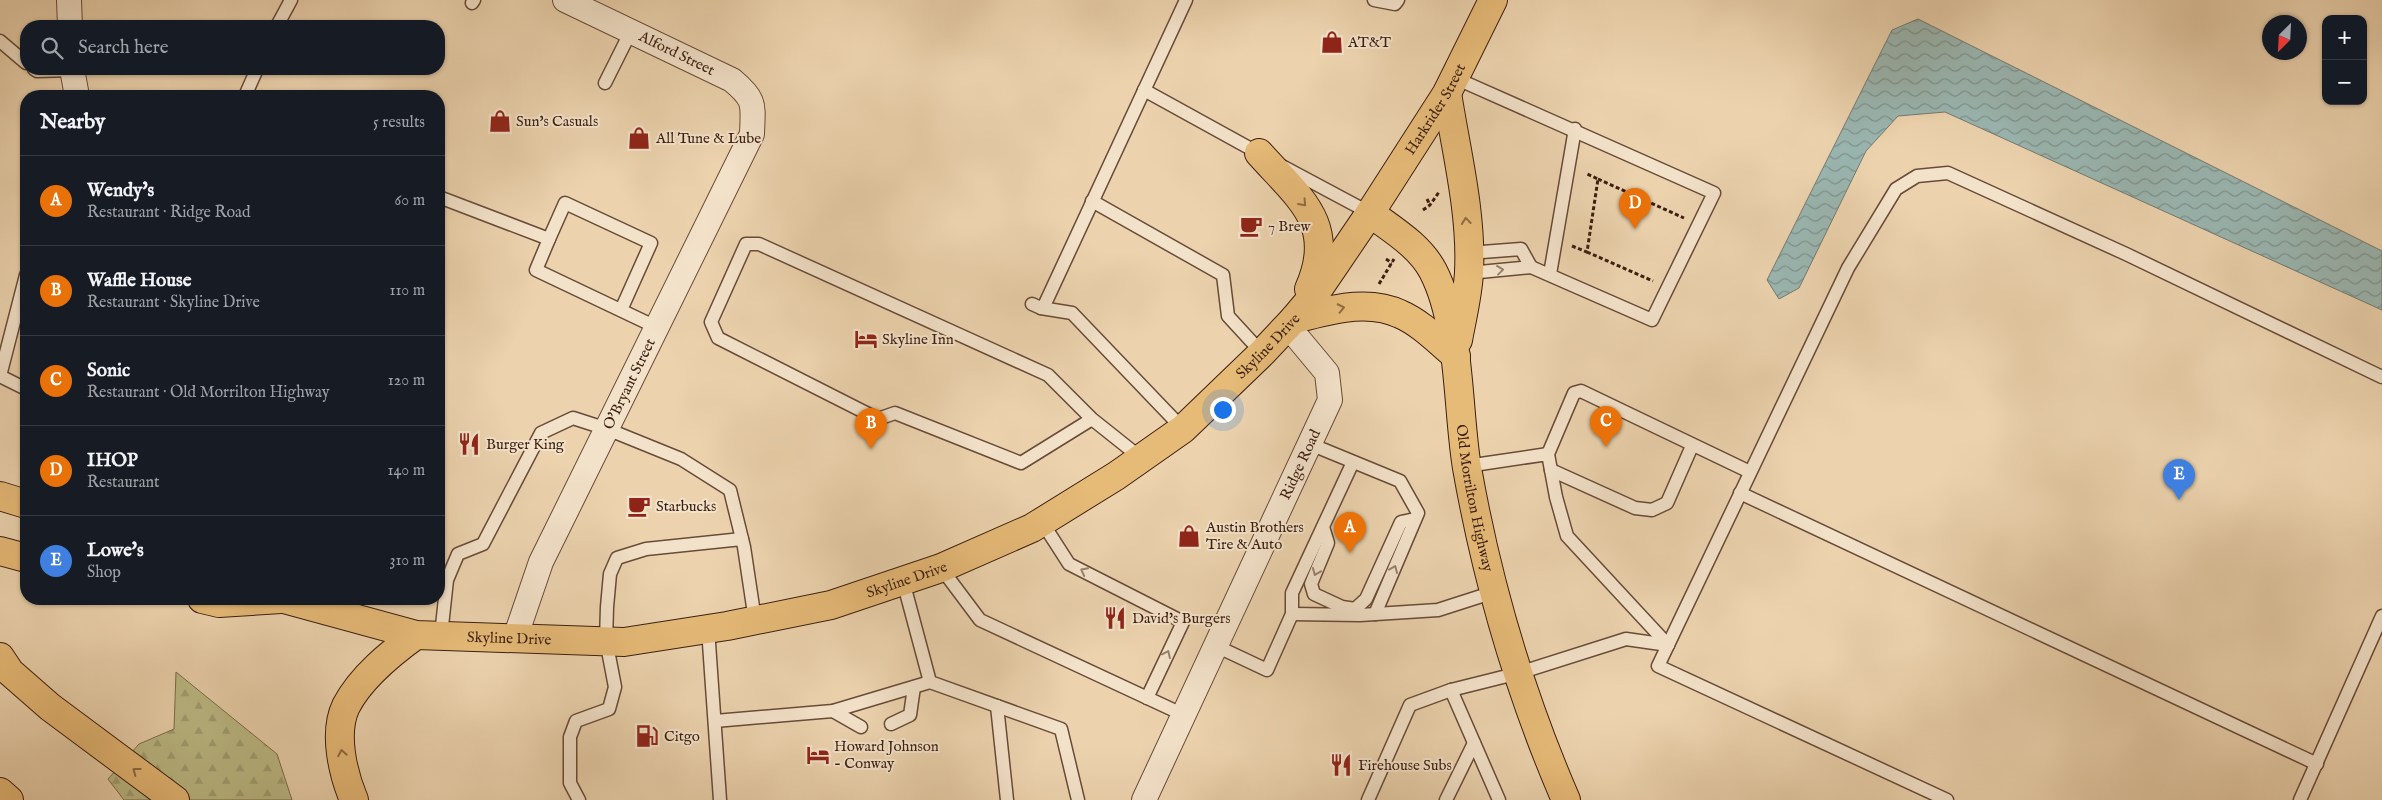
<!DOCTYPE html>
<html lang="en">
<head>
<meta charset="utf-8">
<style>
	body { margin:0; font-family:"IM FELL English",serif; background:#242831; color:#f1f3f6 }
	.controls { position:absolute; right:15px; top:15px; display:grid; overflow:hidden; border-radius:10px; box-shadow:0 1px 4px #0004 }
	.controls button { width:45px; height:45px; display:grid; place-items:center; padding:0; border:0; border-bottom:1px solid #363941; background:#171b24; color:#f1f3f6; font:25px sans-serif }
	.compass { position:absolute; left:2262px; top:15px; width:45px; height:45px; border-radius:50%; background:#171b24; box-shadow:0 1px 4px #0004; rotate:204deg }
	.you { position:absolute; left:1222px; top:409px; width:18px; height:18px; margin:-12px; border:4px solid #fff; border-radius:50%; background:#1a73e8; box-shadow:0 0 0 8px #1a73e833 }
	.badge { display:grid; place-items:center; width:32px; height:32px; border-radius:50%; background:#8c9099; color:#fff; font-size:16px; font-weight:700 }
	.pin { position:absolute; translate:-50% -41px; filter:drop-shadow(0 1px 2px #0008) }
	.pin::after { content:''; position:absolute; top:26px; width:18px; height:15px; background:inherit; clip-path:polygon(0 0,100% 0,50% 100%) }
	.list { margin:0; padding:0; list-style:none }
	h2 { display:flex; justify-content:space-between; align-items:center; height:65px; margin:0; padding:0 20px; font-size:21px }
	h2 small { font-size:16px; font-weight:400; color:#9ea1a6 }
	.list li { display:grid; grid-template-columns:32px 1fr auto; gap:15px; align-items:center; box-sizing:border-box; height:90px; padding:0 20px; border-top:1px solid #363941 }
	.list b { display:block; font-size:19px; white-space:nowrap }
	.list p { margin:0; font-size:16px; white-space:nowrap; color:#9ea1a6 }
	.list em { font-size:16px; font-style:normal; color:#9ea1a6 }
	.icon { flex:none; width:28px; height:28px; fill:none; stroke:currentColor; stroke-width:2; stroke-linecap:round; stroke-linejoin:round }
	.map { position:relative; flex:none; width:2382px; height:800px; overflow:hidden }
	.search { position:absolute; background:#171b24; box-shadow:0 1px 4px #0004; left:20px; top:20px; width:425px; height:55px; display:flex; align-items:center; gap:12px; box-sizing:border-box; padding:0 18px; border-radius:20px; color:#9ea1a6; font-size:19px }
	.panel { position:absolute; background:#171b24; box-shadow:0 1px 4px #0004; left:20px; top:90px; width:425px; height:515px; border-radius:20px }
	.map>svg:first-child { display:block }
	.forest { fill:url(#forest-firs); stroke:#7c6c4c }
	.water { fill:url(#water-waves); stroke:#747a71 }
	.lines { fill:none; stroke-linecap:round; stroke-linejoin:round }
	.service-casing { stroke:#684b38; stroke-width:15 }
	.minor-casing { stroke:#684b38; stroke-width:26 }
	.primary-casing { stroke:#3c1e10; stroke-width:30 }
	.motorway-casing { stroke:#3c1e10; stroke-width:30 }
	.path { stroke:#3c1e10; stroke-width:3; stroke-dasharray:4 2.5; stroke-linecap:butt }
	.service { stroke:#f3e2ca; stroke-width:12 }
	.minor { stroke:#f3e2ca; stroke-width:24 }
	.primary { stroke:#e6ba77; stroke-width:28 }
	.motorway { stroke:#e6ba77; stroke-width:28 }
	.oneway { stroke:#916c44 }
	.oneway2 { stroke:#98806d }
	.labels { text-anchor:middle; stroke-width:4; stroke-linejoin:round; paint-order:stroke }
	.poi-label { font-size:15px; fill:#3c1e10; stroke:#f3e2ca; text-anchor:start }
	.street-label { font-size:15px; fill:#3c1e10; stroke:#f3e2ca }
</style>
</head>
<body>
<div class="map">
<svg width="2382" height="800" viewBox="0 0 2382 800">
	<defs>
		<pattern id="forest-firs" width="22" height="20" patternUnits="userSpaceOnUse" patternTransform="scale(1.25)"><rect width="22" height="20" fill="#bcbb87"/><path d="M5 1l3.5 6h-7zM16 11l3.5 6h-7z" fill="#a2a074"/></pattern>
		<pattern id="water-waves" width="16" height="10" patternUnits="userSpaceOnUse" patternTransform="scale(1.25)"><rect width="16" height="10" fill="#9ab7b2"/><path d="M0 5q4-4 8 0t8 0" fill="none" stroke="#7f948f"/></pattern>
	</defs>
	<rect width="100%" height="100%" fill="#ecd3ae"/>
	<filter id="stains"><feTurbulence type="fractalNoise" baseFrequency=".004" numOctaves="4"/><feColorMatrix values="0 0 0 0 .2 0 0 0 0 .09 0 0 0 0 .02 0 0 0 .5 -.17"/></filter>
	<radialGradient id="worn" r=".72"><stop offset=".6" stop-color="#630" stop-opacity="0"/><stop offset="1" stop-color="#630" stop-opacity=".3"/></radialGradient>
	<!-- forest -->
	<path class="forest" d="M176,672L277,754L292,800H124L108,779L139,744L174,729Z"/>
	<!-- water -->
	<path class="water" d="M1918,19L2382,251V310L1945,112L1898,116L1866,151L1799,288L1779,299L1767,280L1892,30Z"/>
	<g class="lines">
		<defs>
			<g id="service">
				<path d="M1374,0L1395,4L1398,0"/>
				<path d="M472,3L474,0"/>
				<path d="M277,26L291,0"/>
				<path d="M0,41L26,63"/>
				<path d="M34,69L37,71L72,70"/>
				<path d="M1455,78L1714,193L1652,320L1531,267L1469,273"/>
				<path d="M605,83L631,31"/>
				<path d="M1144,90L1262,155"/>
				<path d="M245,96L257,69"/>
				<path d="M1282,166L1370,213"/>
				<path d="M439,197L549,239L536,270L656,327"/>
				<path d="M1092,201L1223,275L1228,316L1262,353"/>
				<path d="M549,239L565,203L651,243L621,310"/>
				<path d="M1469,253L1521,249L1531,267"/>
				<path d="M1550,274L1575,129"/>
				<path d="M26,275L0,376L26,389"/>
				<path d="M1032,304L1041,308L1044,306L1186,0"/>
				<path d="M1041,308L1072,313L1183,429"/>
				<path d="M1092,419L1021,463L895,413L878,419L718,338L711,322L746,244H759L1048,375L1092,419L1141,458"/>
				<path d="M1310,444L1400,481L1418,513L1375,614"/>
				<path d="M1548,454L1574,393L1581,391L1750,472"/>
				<path d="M1467,466L1548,454L1556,497L1567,536L1668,645"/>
				<path d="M1551,470L1635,508L1652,510L1667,503L1692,446"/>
				<path d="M1740,493L2317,764"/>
				<path d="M1042,522L1069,564L1183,622L1147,698"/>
				<path d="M1323,527L1328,543L1311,584L1314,594L1342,607L1355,609L1366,599L1401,522L1415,519"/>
				<path d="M941,568L980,620L1184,715"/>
				<path d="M903,581L930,682L1061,729L1078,800"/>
				<path d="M1292,614L1360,615L1438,610L1494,592"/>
				<path d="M708,629L720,800"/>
				<path d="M441,635L447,580L458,554L483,544L541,433L573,418L607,429L681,459L730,490L744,547L755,620"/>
				<path d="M1216,646L1267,670L1292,614V593L1353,462"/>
				<path d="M1451,690L1499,800"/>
				<path d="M997,706L1007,800"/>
				<path d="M833,711L861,727"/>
				<path d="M715,721L833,711L930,682"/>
				<path d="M891,724L910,715L914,687"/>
				<path d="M579,800L570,783V737L576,721L609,709L615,687L606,640L607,607L610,574L617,558L646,549L742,539"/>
				<path d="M1368,800L1410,705L1451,690L1519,673L1626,639L1668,645"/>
				<path d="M1446,800L1474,743"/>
				<path d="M1947,800L1658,666L1848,268L1896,189L1917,176L1948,173L2126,254L2382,377"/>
				<path d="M2300,800L2382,616"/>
			</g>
			<g id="minor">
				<path d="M69,0L70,26"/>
				<path d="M72,69L77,96"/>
				<path id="s1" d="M515,638L541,562L752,134C753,104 756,100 732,80L565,0"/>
				<path id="s2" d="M1144,800L1330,400L1327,373L1287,325"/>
			</g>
			<g id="primary">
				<path d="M1447,93C1456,151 1472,213 1469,272C1468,294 1462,318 1458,340"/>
				<path d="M1259,153C1299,198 1338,224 1309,289"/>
				<path id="s3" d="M1370,213C1393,230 1420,246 1433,271C1461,325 1457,408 1467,468C1487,581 1520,694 1566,800"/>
				<path d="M1294,319C1328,311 1366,298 1400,314C1421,323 1439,342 1456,356"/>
				<path d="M0,496L26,504"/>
				<path d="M0,551L26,558"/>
				<path d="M202,599L219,603L281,599"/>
				<path id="s4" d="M284,599L416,635L624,642L727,626L831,605L941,568L1032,528L1116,476L1183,429L1262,353L1294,319L1315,294L1370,213L1447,93L1493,0"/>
			</g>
			<g id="motorway">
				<path d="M0,657L10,672L50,707L175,800"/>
				<path d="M0,792L9,800"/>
				<path d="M354,800C343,774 333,733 346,706C361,677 391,653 416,635"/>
			</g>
		</defs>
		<!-- service casing -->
		<use href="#service" class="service-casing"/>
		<!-- minor casing -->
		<use href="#minor" class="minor-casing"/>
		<!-- primary casing -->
		<use href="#primary" class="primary-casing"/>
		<!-- motorway casing -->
		<use href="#motorway" class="motorway-casing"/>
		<!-- path -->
		<g class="path">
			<path d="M1598,179L1684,218"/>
			<path d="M1427,199L1430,205"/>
			<path d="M1423,210L1430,205L1439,192"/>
			<path d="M1572,246L1587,252L1598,179L1587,174"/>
			<path d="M1587,252L1653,281"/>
			<path d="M1386,259L1392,263"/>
			<path d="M1379,284L1394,259"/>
		</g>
		<!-- service -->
		<use href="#service" class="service"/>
		<!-- minor -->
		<use href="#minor" class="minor"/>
		<!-- primary -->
		<use href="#primary" class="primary"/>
		<!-- motorway -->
		<use href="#motorway" class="motorway"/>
	</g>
	<!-- one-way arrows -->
	<defs><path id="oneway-chevron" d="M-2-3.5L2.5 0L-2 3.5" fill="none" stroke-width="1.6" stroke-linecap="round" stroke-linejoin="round" transform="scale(1.25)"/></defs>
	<g class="oneway">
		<use href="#oneway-chevron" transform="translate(1303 203) rotate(48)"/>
		<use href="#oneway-chevron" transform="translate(1466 221) rotate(-96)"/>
		<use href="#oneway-chevron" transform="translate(1341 308) rotate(-12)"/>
		<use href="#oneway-chevron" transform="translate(342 753) rotate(-100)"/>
		<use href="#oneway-chevron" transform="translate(136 771) rotate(-143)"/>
	</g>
	<g class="oneway2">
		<use href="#oneway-chevron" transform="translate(1500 270) rotate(-7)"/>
		<use href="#oneway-chevron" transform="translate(1394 569) rotate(-67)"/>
		<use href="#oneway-chevron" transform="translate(1084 571) rotate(-153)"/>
		<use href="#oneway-chevron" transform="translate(1316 572) rotate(112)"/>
		<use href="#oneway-chevron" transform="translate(1167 654) rotate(-65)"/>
	</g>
	<!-- icons -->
	<defs>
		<symbol id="shop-bare" viewBox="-9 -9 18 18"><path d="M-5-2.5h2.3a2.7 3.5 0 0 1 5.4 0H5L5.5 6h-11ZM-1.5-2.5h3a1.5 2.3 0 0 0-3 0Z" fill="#8f2418" stroke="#f3e2ca" stroke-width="2.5" paint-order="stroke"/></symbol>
		<symbol id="cafe-bare" viewBox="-9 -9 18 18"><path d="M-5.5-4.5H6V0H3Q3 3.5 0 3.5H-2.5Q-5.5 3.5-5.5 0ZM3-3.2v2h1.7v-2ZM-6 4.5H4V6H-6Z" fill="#8f2418" stroke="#f3e2ca" stroke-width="2.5" paint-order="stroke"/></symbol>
		<symbol id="hotel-bare" viewBox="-9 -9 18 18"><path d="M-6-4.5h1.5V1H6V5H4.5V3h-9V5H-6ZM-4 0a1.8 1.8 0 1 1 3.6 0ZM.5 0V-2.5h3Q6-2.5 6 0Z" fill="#8f2418" stroke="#f3e2ca" stroke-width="2.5" paint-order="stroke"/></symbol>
		<symbol id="restaurant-bare" viewBox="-9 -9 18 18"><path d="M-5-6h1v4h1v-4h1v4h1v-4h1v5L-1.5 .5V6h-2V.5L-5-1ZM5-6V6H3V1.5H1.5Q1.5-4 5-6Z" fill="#8f2418" stroke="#f3e2ca" stroke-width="2.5" paint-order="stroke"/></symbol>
		<symbol id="fuel-bare" viewBox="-9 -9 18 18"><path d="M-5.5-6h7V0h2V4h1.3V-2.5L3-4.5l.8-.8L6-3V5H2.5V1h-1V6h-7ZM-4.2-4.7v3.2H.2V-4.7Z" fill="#8f2418" stroke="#f3e2ca" stroke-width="2.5" paint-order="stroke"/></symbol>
	</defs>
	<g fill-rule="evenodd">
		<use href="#shop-bare" x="1316" y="26" width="32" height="32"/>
		<use href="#shop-bare" x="484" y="105" width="32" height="32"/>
		<use href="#shop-bare" x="623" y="122" width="32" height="32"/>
		<use href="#cafe-bare" x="1235" y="210" width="32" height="32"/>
		<use href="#hotel-bare" x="850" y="323" width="32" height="32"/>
		<use href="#restaurant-bare" x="453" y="428" width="32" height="32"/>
		<use href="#cafe-bare" x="623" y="490" width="32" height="32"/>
		<use href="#shop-bare" x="1173" y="520" width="32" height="32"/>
		<use href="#restaurant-bare" x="1099" y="602" width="32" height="32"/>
		<use href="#fuel-bare" x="631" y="720" width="32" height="32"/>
		<use href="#hotel-bare" x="802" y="739" width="32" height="32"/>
		<use href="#restaurant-bare" x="1325" y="749" width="32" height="32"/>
	</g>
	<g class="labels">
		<!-- poi labels -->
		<g class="poi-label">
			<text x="1348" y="47">AT&amp;T</text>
			<text x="516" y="126">Sun's Casuals</text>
			<text x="656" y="143">All Tune &amp; Lube</text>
			<text x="1268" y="231">7 Brew</text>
			<text x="882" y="344">Skyline Inn</text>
			<text x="486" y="449">Burger King</text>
			<text x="656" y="511">Starbucks</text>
			<text x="1206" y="532">Austin Brothers<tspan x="1206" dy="17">Tire &amp; Auto</tspan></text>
			<text x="1132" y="623">David's Burgers</text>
			<text x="664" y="741">Citgo</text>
			<text x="834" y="751">Howard Johnson<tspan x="834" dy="17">- Conway</tspan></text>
			<text x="1358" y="770">Firehouse Subs</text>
		</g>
		<!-- street labels -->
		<g class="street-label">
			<text transform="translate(677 53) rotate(26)" y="5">Alford Street</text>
			<text dy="5" stroke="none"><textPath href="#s4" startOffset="1361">Harkrider Street</textPath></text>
			<text dy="5" stroke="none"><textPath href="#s4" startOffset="1070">Skyline Drive</textPath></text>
			<text dy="5" stroke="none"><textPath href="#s1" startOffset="279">O'Bryant Street</textPath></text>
			<text dy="5" stroke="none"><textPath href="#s2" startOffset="370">Ridge Road</textPath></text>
			<text dy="5" stroke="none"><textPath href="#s3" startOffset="318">Old Morrilton Highway</textPath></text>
			<text dy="5" stroke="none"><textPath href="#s4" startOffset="635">Skyline Drive</textPath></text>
			<text dy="5" stroke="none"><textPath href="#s4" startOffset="230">Skyline Drive</textPath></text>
		</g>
	</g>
	<rect width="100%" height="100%" filter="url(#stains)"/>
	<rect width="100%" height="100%" fill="url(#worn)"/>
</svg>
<div class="controls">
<button>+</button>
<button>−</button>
</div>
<svg class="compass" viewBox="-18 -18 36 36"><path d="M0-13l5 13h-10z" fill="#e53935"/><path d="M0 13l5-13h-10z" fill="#9ea1a6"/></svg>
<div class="you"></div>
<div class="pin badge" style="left:1350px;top:553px;background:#e8710a">A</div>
<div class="pin badge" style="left:871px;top:449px;background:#e8710a">B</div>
<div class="pin badge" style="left:1606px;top:447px;background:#e8710a">C</div>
<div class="pin badge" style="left:1635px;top:229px;background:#e8710a">D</div>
<div class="pin badge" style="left:2179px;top:500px;background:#3f7fe0">E</div>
<div class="search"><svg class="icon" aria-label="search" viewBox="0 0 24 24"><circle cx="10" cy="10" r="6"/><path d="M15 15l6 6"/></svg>Search here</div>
<section class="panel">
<h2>Nearby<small>5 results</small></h2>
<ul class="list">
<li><span class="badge" style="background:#e8710a">A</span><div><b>Wendy's</b><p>Restaurant · Ridge Road</p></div><em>60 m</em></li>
<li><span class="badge" style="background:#e8710a">B</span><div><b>Waffle House</b><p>Restaurant · Skyline Drive</p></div><em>110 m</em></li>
<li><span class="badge" style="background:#e8710a">C</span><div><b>Sonic</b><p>Restaurant · Old Morrilton Highway</p></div><em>120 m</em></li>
<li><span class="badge" style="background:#e8710a">D</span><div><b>IHOP</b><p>Restaurant</p></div><em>140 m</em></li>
<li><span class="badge" style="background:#3f7fe0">E</span><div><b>Lowe's</b><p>Shop</p></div><em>310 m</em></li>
</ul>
</section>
</div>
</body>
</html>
